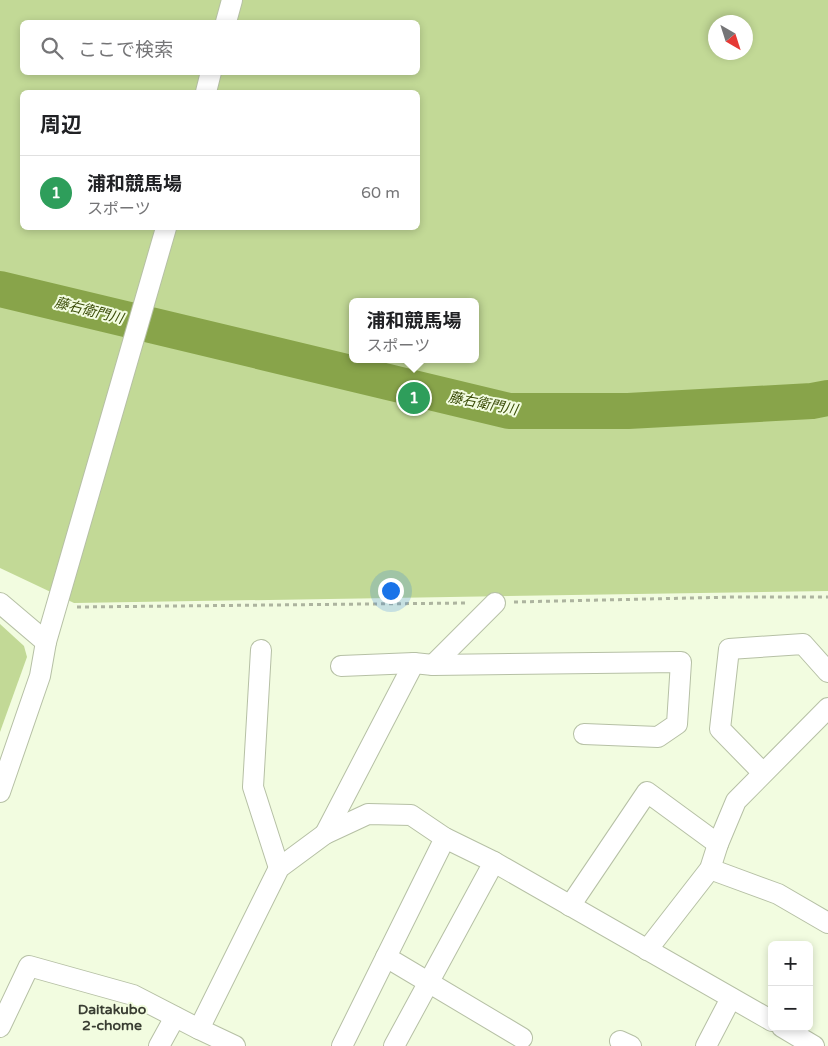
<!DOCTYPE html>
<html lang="ja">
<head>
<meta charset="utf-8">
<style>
	body { margin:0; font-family:"Varela Round","Noto Sans JP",sans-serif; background:#f2f2f2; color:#202124 }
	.controls { position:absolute; right:15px; bottom:15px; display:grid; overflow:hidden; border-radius:8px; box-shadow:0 2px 8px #0003 }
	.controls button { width:45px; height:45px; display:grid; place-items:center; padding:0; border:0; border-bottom:1px solid #e0e0e0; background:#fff; color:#202124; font:25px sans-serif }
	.compass { position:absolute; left:708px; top:15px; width:45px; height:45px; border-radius:50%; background:#fff; box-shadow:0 2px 8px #0003; rotate:141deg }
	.you { position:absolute; left:390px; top:590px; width:18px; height:18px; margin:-12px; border:4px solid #fff; border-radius:50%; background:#1a73e8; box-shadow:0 0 0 8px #1a73e833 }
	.badge { display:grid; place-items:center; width:32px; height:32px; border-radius:50%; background:#7236ac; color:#fff; font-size:16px; font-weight:700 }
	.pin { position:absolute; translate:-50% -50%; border:2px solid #fff; box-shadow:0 1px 5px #0006 }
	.popup { position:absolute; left:349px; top:298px; width:130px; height:65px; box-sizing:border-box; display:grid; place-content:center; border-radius:8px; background:#fff; filter:drop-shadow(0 1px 4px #0005); font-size:16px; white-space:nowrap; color:#757577 }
	.popup b { font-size:19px; color:#202124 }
	.popup::after { content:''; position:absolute; left:50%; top:100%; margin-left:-10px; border:10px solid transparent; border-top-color:#fff }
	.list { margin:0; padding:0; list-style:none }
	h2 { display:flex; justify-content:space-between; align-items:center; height:65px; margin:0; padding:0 20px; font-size:21px }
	h2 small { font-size:16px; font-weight:400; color:#757577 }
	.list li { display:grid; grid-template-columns:32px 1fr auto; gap:15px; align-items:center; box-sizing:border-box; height:75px; padding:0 20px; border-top:1px solid #e0e0e0 }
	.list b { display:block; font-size:19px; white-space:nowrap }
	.list p { margin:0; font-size:16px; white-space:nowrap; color:#757577 }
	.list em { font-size:16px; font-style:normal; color:#757577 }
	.icon { flex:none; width:28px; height:28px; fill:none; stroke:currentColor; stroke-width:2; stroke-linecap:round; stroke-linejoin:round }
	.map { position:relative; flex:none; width:828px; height:1046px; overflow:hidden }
	.search { position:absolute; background:#fff; box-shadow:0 2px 8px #0003; left:20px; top:20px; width:400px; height:55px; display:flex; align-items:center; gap:12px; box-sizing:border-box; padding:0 18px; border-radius:8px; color:#757577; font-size:19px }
	.panel { position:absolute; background:#fff; box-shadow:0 2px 8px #0003; left:20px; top:90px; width:400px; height:140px; border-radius:8px }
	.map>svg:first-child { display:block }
	.green { fill:#c2d996; fill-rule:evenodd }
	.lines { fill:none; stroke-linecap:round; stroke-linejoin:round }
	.river { stroke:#88a44a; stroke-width:36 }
	.minor-casing { stroke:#b6c0a5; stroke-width:22 }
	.path { stroke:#adb49f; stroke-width:3; stroke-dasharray:4 4; stroke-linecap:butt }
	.minor { stroke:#fff; stroke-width:20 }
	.labels { text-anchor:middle; stroke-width:4; stroke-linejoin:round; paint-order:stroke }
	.water-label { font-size:14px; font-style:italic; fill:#3a4c07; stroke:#f2fce0 }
	.neighbourhood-label { font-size:14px; font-weight:bold; fill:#393d32; stroke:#f2fce0 }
</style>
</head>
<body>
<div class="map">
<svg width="828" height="1046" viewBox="0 0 828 1046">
	<rect width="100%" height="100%" fill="#f2fce0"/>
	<!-- green -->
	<g class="green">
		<path d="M0,0H828V591L74,603L0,568ZM22,22H418V72H22ZM716,22H746V52H716ZM22,92H418V228H22ZM353,302H475V359H353Z"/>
		<path d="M0,624L24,646L27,657L0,732Z"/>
	</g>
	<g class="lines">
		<!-- river -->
		<path class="river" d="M0,289L509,411H628L812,401L828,398"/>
		<defs>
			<g id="minor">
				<path d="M226,22L232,0"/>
				<path d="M206,92L211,72"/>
				<path d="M0,603L46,642L40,676L0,792"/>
				<path d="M46,642L166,228"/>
				<path d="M261,650L253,787L279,868"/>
				<path d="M433,665L495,603"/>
				<path d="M341,666L414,663L433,665L681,662L677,724L658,737L584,734"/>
				<path d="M763,773L720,729L729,649L803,644L828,672"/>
				<path d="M325,834L414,663"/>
				<path d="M710,869L778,894L828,923"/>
				<path d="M570,906L647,792L718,844"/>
				<path d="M647,950L710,869L718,844L736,801L828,708"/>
				<path d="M386,957L522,1038"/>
				<path d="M0,1027L29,966L133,995L199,1029L235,1046"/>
				<path d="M782,1027L814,1046"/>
				<path d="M199,1029L279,868L325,834L368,814L411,815L445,838L494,862L772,1021"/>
				<path d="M620,1041L631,1046"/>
				<path d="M159,1046L175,1017"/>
				<path d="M342,1046L445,838"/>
				<path d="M394,1046L494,862"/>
				<path d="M706,1046L731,998"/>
			</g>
		</defs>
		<!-- minor casing -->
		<use href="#minor" class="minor-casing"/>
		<!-- path -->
		<g class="path">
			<path d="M514,602L735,597H828"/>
			<path d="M77,607L466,603"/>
		</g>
		<!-- minor -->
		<use href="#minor" class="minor"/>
	</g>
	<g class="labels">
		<!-- water labels -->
		<g class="water-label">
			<text transform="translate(89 310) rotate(14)" y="5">藤右衛門川</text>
			<text transform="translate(483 403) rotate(11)" y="5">藤右衛門川</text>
		</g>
		<!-- neighbourhood labels -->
		<g class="neighbourhood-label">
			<text x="112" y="1014">Daitakubo<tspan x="112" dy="16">2-chome</tspan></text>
		</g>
	</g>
</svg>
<div class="controls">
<button>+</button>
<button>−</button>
</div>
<svg class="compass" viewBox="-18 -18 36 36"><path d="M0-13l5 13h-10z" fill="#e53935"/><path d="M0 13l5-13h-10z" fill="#757577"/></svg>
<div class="you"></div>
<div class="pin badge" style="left:414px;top:398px;background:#2e9e5b">1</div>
<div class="popup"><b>浦和競馬場</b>スポーツ</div>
<div class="search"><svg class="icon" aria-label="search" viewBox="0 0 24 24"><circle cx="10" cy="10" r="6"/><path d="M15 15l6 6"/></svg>ここで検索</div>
<section class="panel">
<h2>周辺<small></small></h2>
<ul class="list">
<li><span class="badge" style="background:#2e9e5b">1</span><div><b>浦和競馬場</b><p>スポーツ</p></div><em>60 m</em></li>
</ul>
</section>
</div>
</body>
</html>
